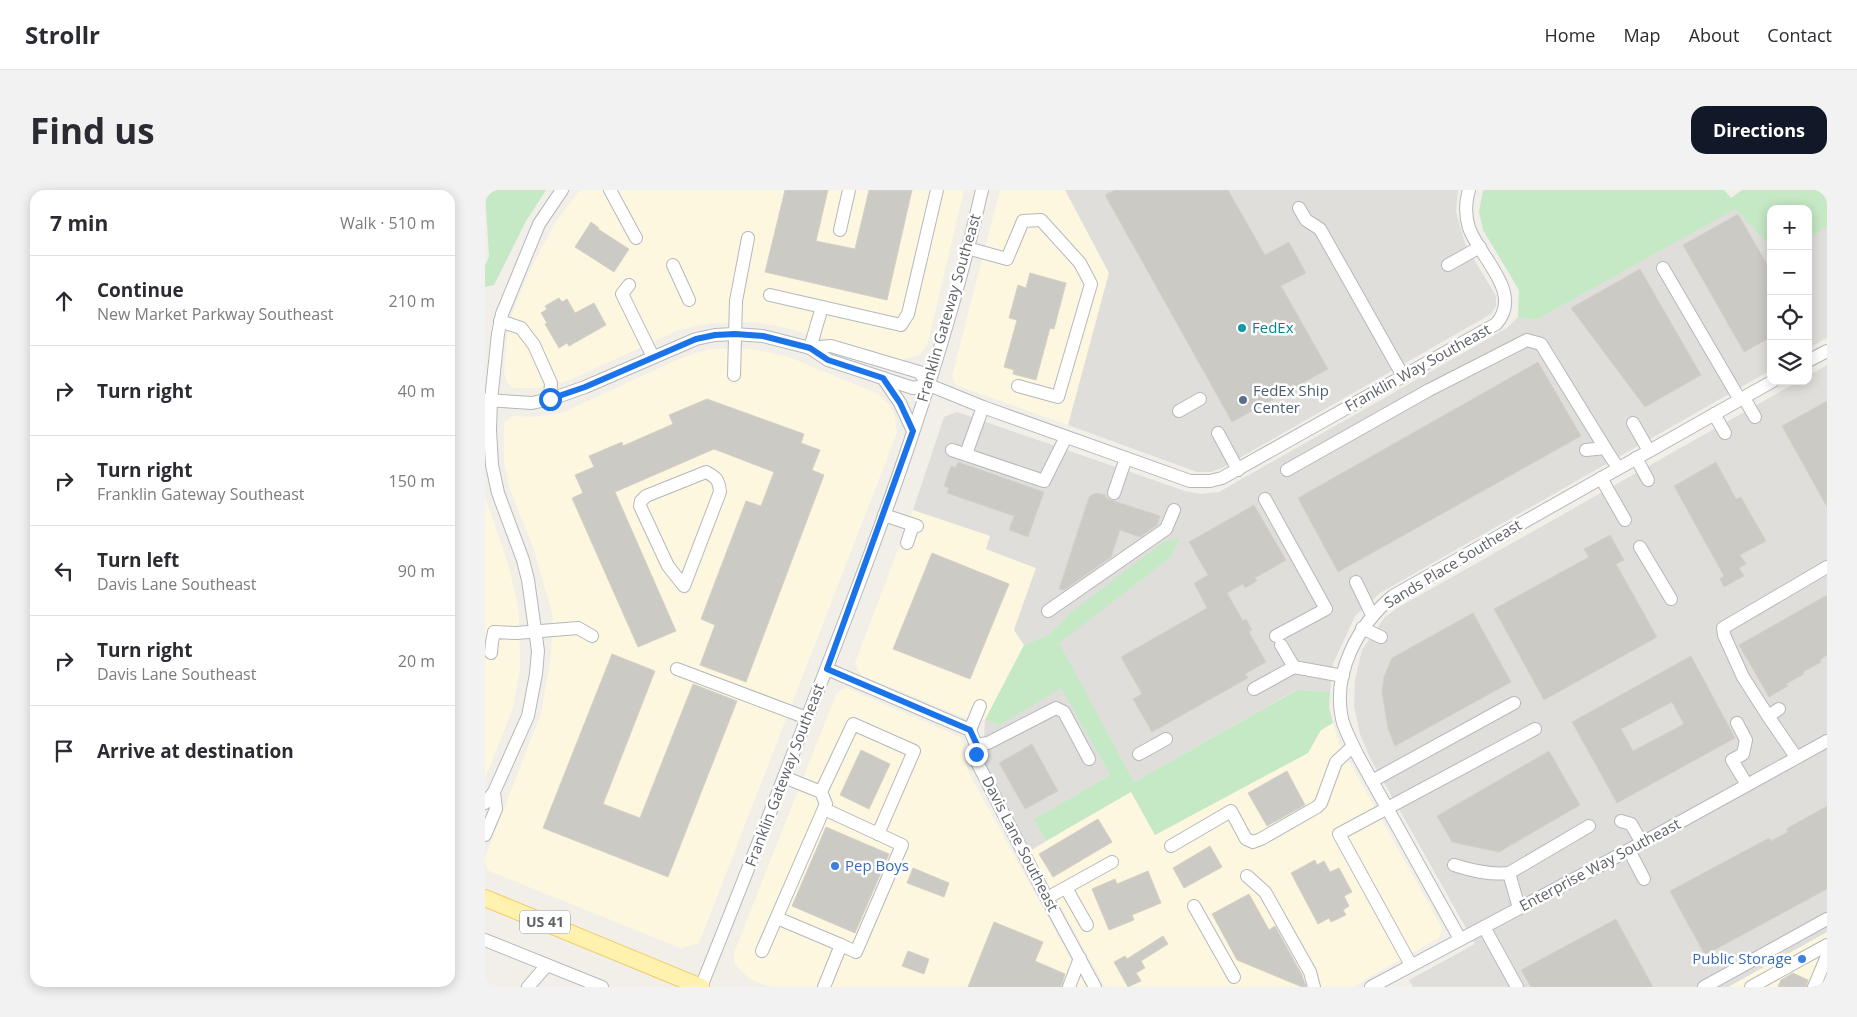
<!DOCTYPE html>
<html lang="en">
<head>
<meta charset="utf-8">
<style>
	body { margin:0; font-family:"Open Sans",sans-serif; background:#f2f2f3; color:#2b2b33 }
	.controls { position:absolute; right:15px; top:15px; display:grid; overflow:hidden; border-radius:10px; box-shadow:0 2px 12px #0003 }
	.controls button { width:45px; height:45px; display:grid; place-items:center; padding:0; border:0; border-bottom:1px solid #e1e1e2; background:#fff; color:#2b2b33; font:25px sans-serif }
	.stop { position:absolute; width:15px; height:15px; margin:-11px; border:4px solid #1a73e8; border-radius:50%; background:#fff }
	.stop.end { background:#1a73e8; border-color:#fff; box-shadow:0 1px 5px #0008 }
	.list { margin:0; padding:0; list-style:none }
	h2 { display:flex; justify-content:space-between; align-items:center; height:65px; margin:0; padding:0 20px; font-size:21px }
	h2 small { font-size:16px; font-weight:400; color:#7c7c81 }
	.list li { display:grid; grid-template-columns:32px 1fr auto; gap:15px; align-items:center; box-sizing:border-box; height:90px; padding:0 20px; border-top:1px solid #e1e1e2 }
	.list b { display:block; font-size:19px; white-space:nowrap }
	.list p { margin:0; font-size:16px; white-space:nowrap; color:#7c7c81 }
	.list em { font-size:16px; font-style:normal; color:#7c7c81 }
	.icon { flex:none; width:28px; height:28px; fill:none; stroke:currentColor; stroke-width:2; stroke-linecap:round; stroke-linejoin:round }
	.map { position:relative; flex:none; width:1342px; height:797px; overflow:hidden; border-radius:15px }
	header { display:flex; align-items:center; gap:30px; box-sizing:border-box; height:70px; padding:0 25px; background:#fff; border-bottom:1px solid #e1e1e2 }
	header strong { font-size:24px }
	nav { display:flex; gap:28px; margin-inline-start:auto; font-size:18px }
	.intro { display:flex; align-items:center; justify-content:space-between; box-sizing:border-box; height:120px; padding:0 30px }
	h1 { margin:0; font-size:35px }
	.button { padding:12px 22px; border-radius:15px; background:#111827; color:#fff; font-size:18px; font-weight:700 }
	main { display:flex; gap:30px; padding:0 30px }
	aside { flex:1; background:#fff; border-radius:15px; box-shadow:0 2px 12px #0003 }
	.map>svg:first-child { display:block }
	.commercial { fill:#fef7e0 }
	.industrial { fill:#e0deda }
	.green { fill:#c5e8c5 }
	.building { fill:#cccac5; stroke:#d6d1c6; fill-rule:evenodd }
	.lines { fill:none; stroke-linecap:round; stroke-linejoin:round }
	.minor-casing { stroke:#b5b8bc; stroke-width:14 }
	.major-casing { stroke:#f2c960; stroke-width:18 }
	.minor { stroke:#fff; stroke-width:12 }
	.major { stroke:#fff2af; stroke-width:16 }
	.route { stroke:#1a73e8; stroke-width:6 }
	.culture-dot { fill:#0f9aa8; stroke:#fff; stroke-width:2 }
	.service-dot { fill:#5c6f8a; stroke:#fff; stroke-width:2 }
	.shop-dot { fill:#3f7fe0; stroke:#fff; stroke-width:2 }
	.labels { text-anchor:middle; stroke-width:5; stroke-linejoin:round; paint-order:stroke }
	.shield { fill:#fff; stroke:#8f9295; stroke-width:1 }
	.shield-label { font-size:14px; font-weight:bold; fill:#5f6368 }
	.street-label { font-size:15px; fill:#5f6368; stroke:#fff }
	.culture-label { font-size:15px; fill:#0d838f; stroke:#fff; text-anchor:start }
	.service-label { font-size:15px; fill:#4e5e75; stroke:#fff; text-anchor:start }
	.shop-label { font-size:15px; fill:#366cbe; stroke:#fff; text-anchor:start }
</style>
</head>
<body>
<header>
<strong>Strollr</strong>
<nav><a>Home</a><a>Map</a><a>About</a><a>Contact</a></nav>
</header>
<div class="intro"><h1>Find us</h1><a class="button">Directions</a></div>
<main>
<aside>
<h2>7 min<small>Walk · 510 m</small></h2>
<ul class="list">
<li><svg class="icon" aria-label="ahead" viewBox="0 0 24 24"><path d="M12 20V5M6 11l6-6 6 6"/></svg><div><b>Continue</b><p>New Market Parkway Southeast</p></div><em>210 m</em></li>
<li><svg class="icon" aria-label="right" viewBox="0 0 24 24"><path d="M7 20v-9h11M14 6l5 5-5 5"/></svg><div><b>Turn right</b></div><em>40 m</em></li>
<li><svg class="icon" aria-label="right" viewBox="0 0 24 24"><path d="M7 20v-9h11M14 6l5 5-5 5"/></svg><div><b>Turn right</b><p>Franklin Gateway Southeast</p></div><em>150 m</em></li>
<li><svg class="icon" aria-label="left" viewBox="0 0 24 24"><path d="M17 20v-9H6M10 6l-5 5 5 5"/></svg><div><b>Turn left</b><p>Davis Lane Southeast</p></div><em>90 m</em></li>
<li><svg class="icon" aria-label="right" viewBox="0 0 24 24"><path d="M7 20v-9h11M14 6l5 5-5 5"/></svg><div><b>Turn right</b><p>Davis Lane Southeast</p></div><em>20 m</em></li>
<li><svg class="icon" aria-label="arrive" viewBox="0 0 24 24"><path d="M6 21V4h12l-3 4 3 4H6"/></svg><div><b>Arrive at destination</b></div></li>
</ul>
</aside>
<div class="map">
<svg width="1342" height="797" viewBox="0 0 1342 797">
	<rect width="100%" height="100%" fill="#f1efe8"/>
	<!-- commercial -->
	<g class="commercial">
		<path d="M95,0H479L442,156L433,165L417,170L294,136L268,132L226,133L193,140L85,190L53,198H28L22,192L19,182L22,148L28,121L45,80L72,30Z"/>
		<path d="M515,0H580L624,83L583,235L471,195L467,186Z"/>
		<path d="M252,158L271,160L304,167L393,204L405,216L410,227L412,243L214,753L196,758L2,680L0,667L56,524L66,466L68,426L48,357L25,300L19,270V232L28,226L47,227L77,223L194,169L221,160Z"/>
		<path d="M0,307L24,377L34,422L35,478L28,518L0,589Z"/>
		<path d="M428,320L506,346L501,359L551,378L529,440L539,455L500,530L478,527L376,485L370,473Z"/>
		<path d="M362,498L475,547L479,555L478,564L485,585L601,797H285L265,789L256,781L249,773V763L352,502Z"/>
		<path d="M848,533L854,553L867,577L957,738L954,748L884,787L869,797H620L545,661L646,601L670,645L823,563L836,540Z"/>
		<path d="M1342,742V797H1243Z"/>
	</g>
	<!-- industrial -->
	<g class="industrial">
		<path d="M580,0H973L971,22L981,56L1011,106V116L1006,124L737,278L726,282H712L583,235L624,83Z"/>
		<path d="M1251,18L1286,57V180L895,403L870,426L848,474L845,502L811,500L649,592L573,453L686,367L584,424L565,444L539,455L529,440L551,378L501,359L505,346L428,320L459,227L472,222L700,301L716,304L734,302L1022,138L1033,127L1051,130Z"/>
		<path d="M1342,35V148L1323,158V50Z"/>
		<path d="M1342,175V742L1243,797H928L924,790L990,754L884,566L875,544L869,516L870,489L877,460L900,427L914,417L1314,191H1323V186Z"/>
		<path d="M576,497L625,585L549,629L561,651L545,661L502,578L498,562L500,530L515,535Z"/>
	</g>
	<!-- green -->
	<g class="green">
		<path d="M0,0H61L41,31L9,95L0,97V76L4,67Z"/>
		<path d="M998,0H1239L1246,8L1257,0H1342V35L1323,50V19H1286V57L1250,19L1051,130L1033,127L1034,100L998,40L994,22Z"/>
		<path d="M694,348L686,367L574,453L649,592L812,500L845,502L844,518L848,533L836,540L823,563L670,645L646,602L561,651L549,629L625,585L576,498L515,535L500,530L539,455L565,444L584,424L678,352Z"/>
	</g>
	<!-- building -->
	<g class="building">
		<path d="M300,0H343L331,51L370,59L384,0H427L402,110L280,82Z"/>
		<path d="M630,0H743L780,65L804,52L821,83L796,96L843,179L747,232L620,5Z"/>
		<path d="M1253,24L1286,81V147L1259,162L1198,55Z"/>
		<path d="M106,32L114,38L113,39L144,59L129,82L90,57Z"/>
		<path d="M1155,79L1216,185L1160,217L1086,118Z"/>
		<path d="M545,83L581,93L569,139L565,138L551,190L528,184L529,180L519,177L532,130L524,128L533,95L541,98Z"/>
		<path d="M74,108L77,112L82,109L90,123L109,113L121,135L84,156L82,153L74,158L60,134L62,133L56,123L62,119L60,116Z"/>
		<path d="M1053,172L1096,246L853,382L813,308Z"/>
		<path d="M222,209L319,244L316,253L335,260L327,280L339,285L261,492L215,475L230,435L216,429L261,311L276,316L289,282L229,259L130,302L191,441L153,457L87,308L98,303L90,285L109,277L104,266L137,252L138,256L188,234L184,225Z"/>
		<path d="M1342,211V317L1297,236Z"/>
		<path d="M473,272L559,302L543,347L524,340L529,326L462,303L464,298L459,296L466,276L471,278Z"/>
		<path d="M1231,272L1251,309L1256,307L1281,351L1255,365L1261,374L1254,378L1259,386L1239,397L1235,389L1239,386L1189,296Z"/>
		<path d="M611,303L621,305L620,307L626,310L675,326L672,335L655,347L635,340L626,367L579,400L574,399L603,310L605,306Z"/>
		<path d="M769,315L801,370L770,388L772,391L760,398L758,394L742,403L758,431L761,429L767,440L764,442L781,472L760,484L763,488L667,542L648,509L657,504L636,467L722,418L709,393L723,385L704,352Z"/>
		<path d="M1125,345L1139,370L1131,374L1172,447L1059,510L1009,419L1104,367L1099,359Z"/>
		<path d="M447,363L524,394L485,489L408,459Z"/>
		<path d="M1342,405V465L1335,470L1336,472L1318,482L1319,484L1301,494L1303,496L1284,507L1254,455Z"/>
		<path d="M988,423L1026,492L910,556L903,539L897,501L899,487L907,468Z"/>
		<path d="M127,464L170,481L118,614L155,628L208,494L252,511L183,687L58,638Z"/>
		<path d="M1206,466L1250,548L1132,613L1087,532ZM1187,512L1199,534L1148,561L1136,539Z"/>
		<path d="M547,554L573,601L540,619L514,573Z"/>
		<path d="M376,560L405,574L384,619L355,605Z"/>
		<path d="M1064,561L1095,615L1014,662L967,652L952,626Z"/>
		<path d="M802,581L820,615L782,636L763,603Z"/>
		<path d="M1342,616V699L1220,765L1185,701L1284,648L1286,651L1303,642L1301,639Z"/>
		<path d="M613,629L627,652L568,687L554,664Z"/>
		<path d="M341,637L404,664L370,743L307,716Z"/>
		<path d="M725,656L737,677L699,698L688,678Z"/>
		<path d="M830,670L832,675L839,671L845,682L854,678L867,702L859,706L864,716L858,720L861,725L846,732L844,728L833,734L806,683Z"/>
		<path d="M428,678L464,693L459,707L422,693Z"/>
		<path d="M663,681L676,713L647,725L649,730L624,740L607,699L630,689L632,694Z"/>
		<path d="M764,704L784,740L790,736L817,785L821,797H817L752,770L727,724Z"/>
		<path d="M1131,729L1168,797H1046L1036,780Z"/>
		<path d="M509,732L558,752L550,771L580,784L576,797H483Z"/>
		<path d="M678,746L683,754L656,771L660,778L651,783L656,791L643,797L629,772L640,766L642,769Z"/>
		<path d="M423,761L444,769L439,784L417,776Z"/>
		<path d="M1308,783L1323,790L1321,797H1293L1296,790Z"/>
	</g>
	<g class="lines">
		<defs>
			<g id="minor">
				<path d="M125,0L151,48"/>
				<path d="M814,18L821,30L835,39L918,186"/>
				<path d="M355,40L364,0"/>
				<path d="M482,58L522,69L538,31L556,30L595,73L606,94L573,207L533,196"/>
				<path d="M188,75L204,110"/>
				<path d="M963,75L995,57"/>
				<path d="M1178,78L1255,210"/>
				<path d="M144,95L137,104L168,167"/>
				<path d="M285,105L416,135L423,124L452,0"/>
				<path d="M15,131L36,138L49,155L66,193L65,209"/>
				<path d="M325,158L346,156L434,182L444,195"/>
				<path d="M325,158L337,117"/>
				<path d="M1323,171L1342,161"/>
				<path d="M249,185L251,111L263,48"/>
				<path d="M398,188L415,213L428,241"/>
				<path d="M444,195L498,217L705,291H725L737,288L1011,134C1039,103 995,68 984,38C980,25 980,13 984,0"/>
				<path d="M1259,208L1270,227"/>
				<path d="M0,210L47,213L69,208L100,197L211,149L230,145L249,144L278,146L325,158L343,170L428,198L444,195"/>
				<path d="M694,221L715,209"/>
				<path d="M1229,224L1240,243"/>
				<path d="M1148,233L1164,261"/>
				<path d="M733,243L753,280"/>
				<path d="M467,260L559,291L581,247"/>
				<path d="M1101,260L1120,258L1133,278"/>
				<path d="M481,264L498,217"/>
				<path d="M1151,268L1163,290"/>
				<path d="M802,280L944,200L1042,150L1056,154L1120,258"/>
				<path d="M221,282C231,287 234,290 235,302L199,396L183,376L155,316L156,311L161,306Z"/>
				<path d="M1116,288L1140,330"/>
				<path d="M629,303L641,268"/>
				<path d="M780,309L841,419L791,446"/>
				<path d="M399,325L432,336"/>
				<path d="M422,353L428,335"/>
				<path d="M1155,357L1186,409"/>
				<path d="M871,392L887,425"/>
				<path d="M563,421L681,339L689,320"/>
				<path d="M877,438L896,447"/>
				<path d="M796,455L809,477L858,486"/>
				<path d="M6,463L7,452L9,442L31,443L93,438L107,446"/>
				<path d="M192,479L322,528"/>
				<path d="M342,479L485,540L491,555L493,574L558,701L610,797"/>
				<path d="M769,499L809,477"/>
				<path d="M1294,519L1283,526L1258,487L1239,445L1238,438L1342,377"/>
				<path d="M1283,526L1311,567"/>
				<path d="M1252,533L1261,550L1258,564L1247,570L1262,595"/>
				<path d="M485,540L495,516"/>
				<path d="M491,555L503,553L571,518L579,522L604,569"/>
				<path d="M654,564L681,549"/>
				<path d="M887,591L1029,513"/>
				<path d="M336,602L368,534L429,561L393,644"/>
				<path d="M0,613L9,602L43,526L51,484L53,461L43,390L38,370L13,303L7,275L5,240L6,210L13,144L17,124L54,34L77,0"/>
				<path d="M339,619L417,655L371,762L356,755"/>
				<path d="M1136,631L1146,634L1157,653"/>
				<path d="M0,645L11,619L9,602"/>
				<path d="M686,656L746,621L761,649L768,652L776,649L832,617L836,613L851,572L868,556"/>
				<path d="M1144,660L1159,689"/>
				<path d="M969,675C988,681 1005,685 1024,683L1104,636"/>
				<path d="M1024,683L1034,718"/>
				<path d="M762,686L780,702L825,782L829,797"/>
				<path d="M581,698L602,735"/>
				<path d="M562,708L627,672"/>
				<path d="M709,716L749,787"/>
				<path d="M292,728L356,755L339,797"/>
				<path d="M999,737L1032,797"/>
				<path d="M975,749L872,564C867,553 860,541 857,529C847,483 873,435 908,406L1288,191"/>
				<path d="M0,750L117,797"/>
				<path d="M277,761L341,614L336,602L299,587"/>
				<path d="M926,775L854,644L1050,539"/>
				<path d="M43,797L62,775"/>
				<path d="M216,797C252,708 287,618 322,528C390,356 456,181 497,0"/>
				<path d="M584,797L595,768"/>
				<path d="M886,797L1157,653L1342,551"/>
				<path d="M1219,797L1342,729"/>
				<path d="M1266,797L1342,755"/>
				<path d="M1329,797L1342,766"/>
			</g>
			<path id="major" d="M0,708L216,797"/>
		</defs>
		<!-- minor casing -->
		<use href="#minor" class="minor-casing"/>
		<!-- major casing -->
		<use href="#major" class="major-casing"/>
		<!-- minor -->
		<use href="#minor" class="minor"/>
		<!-- major -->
		<use href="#major" class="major"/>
	</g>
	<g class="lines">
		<!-- route -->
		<path class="route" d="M65,209L100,197L211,149L230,145L250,144L278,146L325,158L343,170L398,188L415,213L428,241L342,479L485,540L492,555L491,564"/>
	</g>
	<!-- markers -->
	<circle class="culture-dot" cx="757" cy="138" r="5"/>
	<circle class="service-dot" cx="758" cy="210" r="5"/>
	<g class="shop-dot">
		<circle cx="350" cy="676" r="5"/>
		<circle cx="1317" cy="769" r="5"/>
	</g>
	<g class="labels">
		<!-- shield labels -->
		<rect class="shield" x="35" y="720.5" width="50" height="23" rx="4"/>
		<g class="shield-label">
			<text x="60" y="737">US 41</text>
		</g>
		<!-- street labels -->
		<g class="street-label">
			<text transform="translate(464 118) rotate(-74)" y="5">Franklin Gateway Southeast</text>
			<text transform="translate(933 178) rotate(-29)" y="5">Franklin Way Southeast</text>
			<text transform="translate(968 374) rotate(-31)" y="5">Sands Place Southeast</text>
			<text transform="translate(300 585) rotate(-69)" y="5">Franklin Gateway Southeast</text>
			<text transform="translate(535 654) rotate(63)" y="5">Davis Lane Southeast</text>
			<text transform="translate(1115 675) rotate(-28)" y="5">Enterprise Way Southeast</text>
		</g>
		<!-- culture labels -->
		<g class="culture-label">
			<text x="767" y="143">FedEx</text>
		</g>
		<!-- service labels -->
		<g class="service-label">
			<text x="768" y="206">FedEx Ship<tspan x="768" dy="17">Center</tspan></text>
		</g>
		<!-- shop labels -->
		<g class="shop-label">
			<text x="360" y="681">Pep Boys</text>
			<text x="1307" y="774" text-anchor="end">Public Storage</text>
		</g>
	</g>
</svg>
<div class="controls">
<button>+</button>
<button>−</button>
<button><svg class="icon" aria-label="locate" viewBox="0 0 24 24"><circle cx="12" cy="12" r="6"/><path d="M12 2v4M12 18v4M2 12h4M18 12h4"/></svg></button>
<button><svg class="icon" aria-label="layers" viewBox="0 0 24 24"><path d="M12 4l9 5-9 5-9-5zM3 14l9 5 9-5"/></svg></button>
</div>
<div class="stop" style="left:65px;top:209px"></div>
<div class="stop end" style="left:491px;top:564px"></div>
</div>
</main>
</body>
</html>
